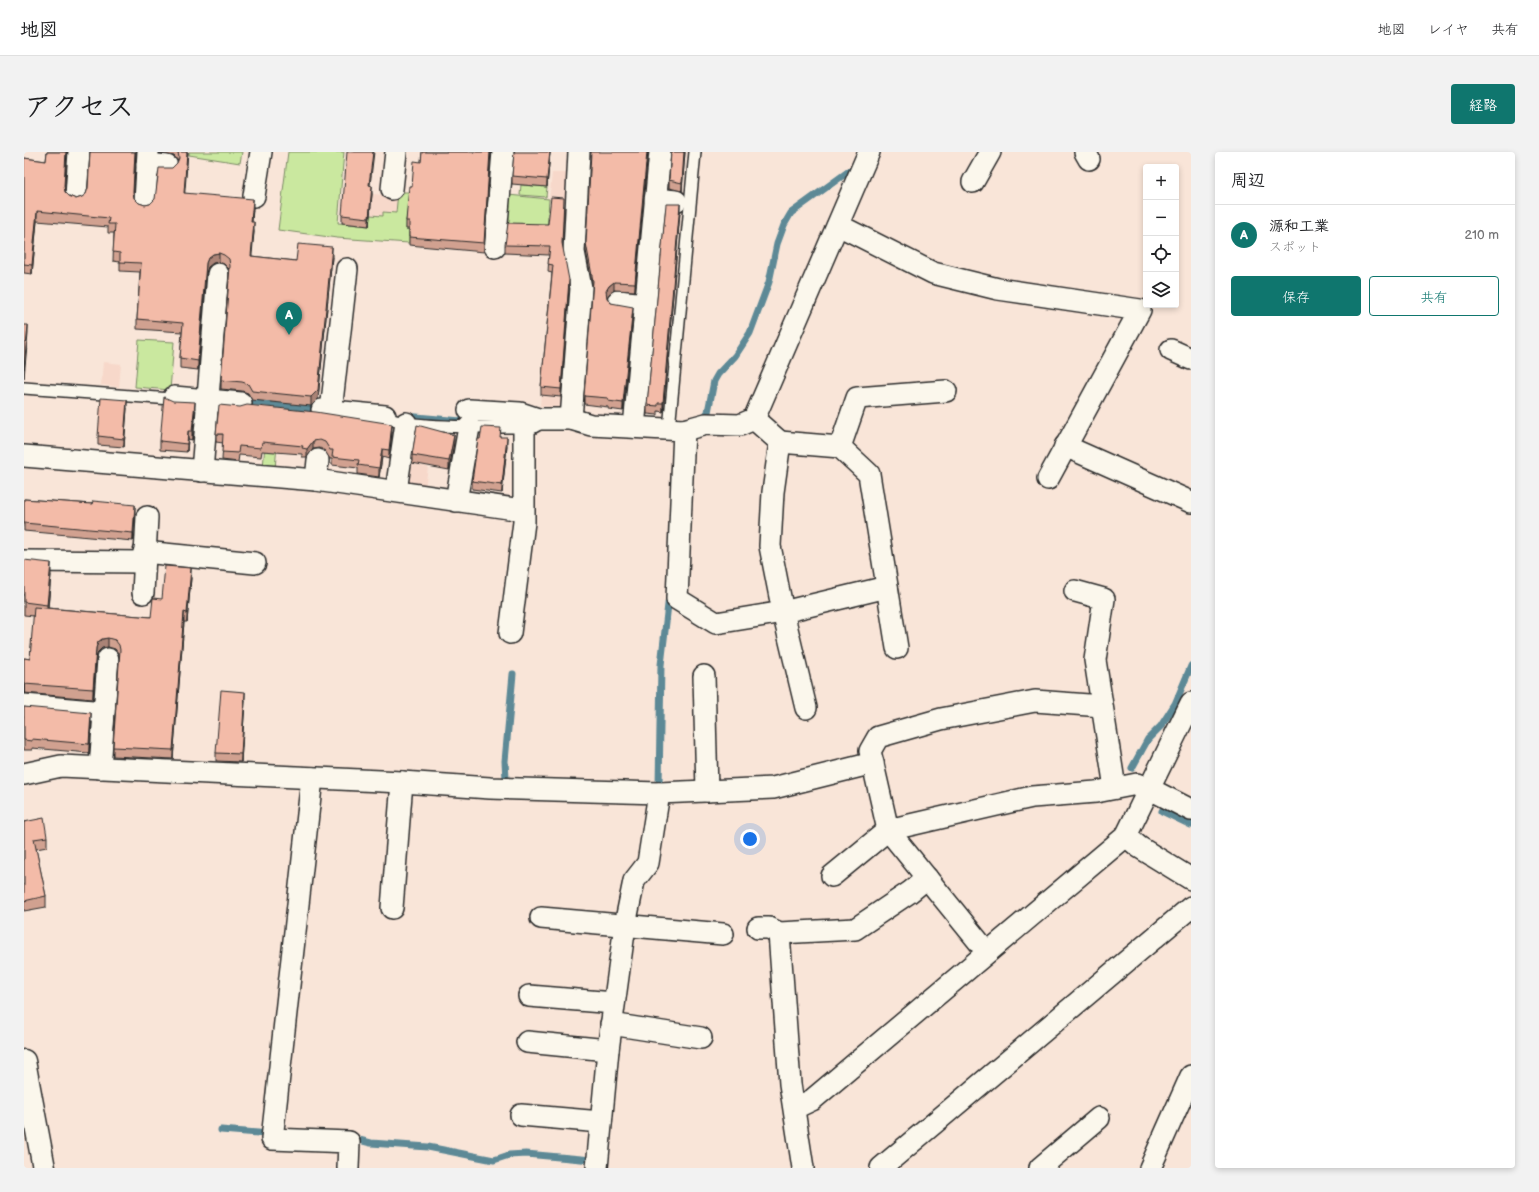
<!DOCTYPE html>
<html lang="ja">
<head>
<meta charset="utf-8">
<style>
	body { margin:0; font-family:"Balsamiq Sans","Klee One",sans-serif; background:#f2f2f2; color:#202124 }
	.controls { position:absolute; right:12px; top:12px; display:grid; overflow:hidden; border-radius:4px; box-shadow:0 2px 6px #0003 }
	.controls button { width:36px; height:36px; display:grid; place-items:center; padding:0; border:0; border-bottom:1px solid #e0e0e0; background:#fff; color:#202124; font:20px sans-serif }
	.you { position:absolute; left:726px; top:687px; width:14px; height:14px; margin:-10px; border:3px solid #fff; border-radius:50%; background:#1a73e8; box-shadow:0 0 0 6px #1a73e833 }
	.badge { display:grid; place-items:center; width:26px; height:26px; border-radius:50%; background:#0f766e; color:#fff; font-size:13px; font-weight:700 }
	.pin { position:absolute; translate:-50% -33px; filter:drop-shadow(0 1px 2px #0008) }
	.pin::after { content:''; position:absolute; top:21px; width:14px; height:12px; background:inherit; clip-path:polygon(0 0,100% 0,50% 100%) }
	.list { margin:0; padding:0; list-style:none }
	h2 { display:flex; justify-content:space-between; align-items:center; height:52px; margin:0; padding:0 16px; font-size:17px }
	h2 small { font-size:13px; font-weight:400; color:#757577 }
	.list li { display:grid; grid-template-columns:26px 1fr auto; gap:12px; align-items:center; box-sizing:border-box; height:60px; padding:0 16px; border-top:1px solid #e0e0e0 }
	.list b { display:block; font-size:15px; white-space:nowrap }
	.list p { margin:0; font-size:13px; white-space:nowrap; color:#757577 }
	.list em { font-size:13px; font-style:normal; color:#757577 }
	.actions { display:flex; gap:8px; padding:12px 16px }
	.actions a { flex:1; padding:9px 0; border:1px solid #0f766e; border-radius:4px; text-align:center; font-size:14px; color:#0f766e }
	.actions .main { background:#0f766e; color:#fff }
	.icon { flex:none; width:22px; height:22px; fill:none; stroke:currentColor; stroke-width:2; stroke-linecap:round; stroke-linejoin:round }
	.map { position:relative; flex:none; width:1167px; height:1016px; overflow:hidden; border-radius:4px }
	header { display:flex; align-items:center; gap:24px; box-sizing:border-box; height:56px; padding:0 20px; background:#fff; border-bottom:1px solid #e0e0e0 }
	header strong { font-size:19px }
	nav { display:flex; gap:22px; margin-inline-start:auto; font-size:14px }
	.intro { display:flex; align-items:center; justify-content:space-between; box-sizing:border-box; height:96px; padding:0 24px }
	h1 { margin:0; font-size:28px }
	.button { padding:10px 18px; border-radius:4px; background:#0f766e; color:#fff; font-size:14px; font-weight:700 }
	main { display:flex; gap:24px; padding:0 24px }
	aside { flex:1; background:#fff; border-radius:4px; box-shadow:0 2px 6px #0003 }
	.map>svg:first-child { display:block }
	.built { fill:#f7d8ca }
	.green { fill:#cae89f; stroke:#7a8a65 }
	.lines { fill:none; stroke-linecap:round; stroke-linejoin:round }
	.stream { stroke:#5d8996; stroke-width:7 }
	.service-casing { stroke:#2b2b2b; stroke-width:14 }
	.minor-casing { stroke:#2b2b2b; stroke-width:24 }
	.tertiary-casing { stroke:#2b2b2b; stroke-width:25 }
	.service { stroke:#fbf7ec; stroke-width:11 }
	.minor { stroke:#fbf7ec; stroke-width:21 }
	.tertiary { stroke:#fbf7ec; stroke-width:22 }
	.wall { fill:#d1a190; stroke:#2b2b2b }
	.shaded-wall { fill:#aa8376; stroke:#2b2b2b }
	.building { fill:#f3bba8; stroke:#2b2b2b }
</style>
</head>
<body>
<header>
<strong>地図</strong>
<nav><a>地図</a><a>レイヤ</a><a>共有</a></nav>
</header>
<div class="intro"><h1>アクセス</h1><a class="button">経路</a></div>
<main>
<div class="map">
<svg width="1167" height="1016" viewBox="0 0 1167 1016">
	<rect width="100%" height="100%" fill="#f9e5d8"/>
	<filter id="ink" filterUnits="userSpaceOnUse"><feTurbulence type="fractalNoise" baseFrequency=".025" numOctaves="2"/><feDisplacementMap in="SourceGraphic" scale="8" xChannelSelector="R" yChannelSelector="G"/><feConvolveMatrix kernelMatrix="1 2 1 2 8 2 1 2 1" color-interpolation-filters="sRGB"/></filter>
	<g filter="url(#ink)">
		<!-- built -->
		<g class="built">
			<path d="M528,21H547L546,52L525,50Z"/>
			<path d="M374,40L372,61L360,60L359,64L346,63L348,42L360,43Z"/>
			<path d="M79,210L97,212L95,235L77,233Z"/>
			<path d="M517,243L541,246L540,257L516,254Z"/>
			<path d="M388,311L404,315L401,337L384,333Z"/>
		</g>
		<!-- green -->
		<g class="green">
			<path d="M165,0H218L216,11L165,3Z"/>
			<path d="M264,0H320L314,71L345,74L346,63L359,64V60L372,61L374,40H385L382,77H386L385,91L313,86L254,78Z"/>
			<path d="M497,33L523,35L522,45L496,43Z"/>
			<path d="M484,43L525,47L523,78L481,75Z"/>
			<path d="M115,188L150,190L146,238L111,235Z"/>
			<path d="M241,292L253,293L251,317L239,316Z"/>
		</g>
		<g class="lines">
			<!-- stream -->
			<g class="stream">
				<path d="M223,249L294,257"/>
				<path d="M381,264L437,269"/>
				<path d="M676,268L681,264L684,260L690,229L694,222L711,204L726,181L745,130L753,92L760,73L767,61L832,14"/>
				<path d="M1108,616L1124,587L1137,574L1151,552L1167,514"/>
				<path d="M482,627L481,609L489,522"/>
				<path d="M635,634L637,513L645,444"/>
				<path d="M1138,659L1167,673"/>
				<path d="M197,978L246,982"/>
				<path d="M331,987L347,991L404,995L470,1008L485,1003L502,1002L568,1008V1004"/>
			</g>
			<defs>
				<g id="service">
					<path d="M0,236L147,247L150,245"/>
					<path d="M361,264C374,277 477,275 500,275"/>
					<path d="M645,277L671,0"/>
				</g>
				<g id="minor">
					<path d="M1061,0L1065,7"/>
					<path d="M123,12L143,14"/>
					<path d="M949,30L966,0"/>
					<path d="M368,37L372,0"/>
					<path d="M52,44L55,0"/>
					<path d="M230,44L237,0"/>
					<path d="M631,47L652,49"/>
					<path d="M121,50L124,0"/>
					<path d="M814,73L909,121L974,137L1116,158L1024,327"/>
					<path d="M471,95L479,0"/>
					<path d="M594,149L621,152"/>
					<path d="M1147,198L1167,207"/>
					<path d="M150,245L217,251"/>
					<path d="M298,258L361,264"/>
					<path d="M445,258L496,261L514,267H547L567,273L660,278L653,447L692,471L759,460L863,435"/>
					<path d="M307,259L323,117"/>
					<path d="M547,267L557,136L550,100L555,0"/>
					<path d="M730,267L756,290L749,340L746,394L759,460L782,556"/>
					<path d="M610,275L636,0"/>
					<path d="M660,278L682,272L716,273L730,267L845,0"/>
					<path d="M756,290L816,295L845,322L873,496"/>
					<path d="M1041,294L1167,350"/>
					<path d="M816,295L833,246L922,239"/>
					<path d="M0,304L292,328L491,357"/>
					<path d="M178,319L194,122"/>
					<path d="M292,328L294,308"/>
					<path d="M372,339L382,271"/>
					<path d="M432,349L445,275"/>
					<path d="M120,400L231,411"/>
					<path d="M0,409L120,410"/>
					<path d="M1051,439L1080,447L1071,508L1091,636"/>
					<path d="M119,441L123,365"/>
					<path d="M486,481L500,370V275L514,267"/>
					<path d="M680,524L683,639"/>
					<path d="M0,553L80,560"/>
					<path d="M76,616L84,507"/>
					<path d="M0,622L37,614L378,630L466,636L635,641L749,636L849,611"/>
					<path d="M288,626L248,987L325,990L324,1016"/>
					<path d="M1102,684L1115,695L1167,727"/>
					<path d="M808,724L864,678L1008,645L1072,640L1113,632L1124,636L1167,658"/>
					<path d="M368,756L378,630"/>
					<path d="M517,766L699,782"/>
					<path d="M734,776H745L755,781L831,777L886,740L903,726"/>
					<path d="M755,781L766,932L779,1016"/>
					<path d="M963,800L864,678L846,599L854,585L917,567L1011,549L1078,554"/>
					<path d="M505,844L590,851"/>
					<path d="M587,872L677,886"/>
					<path d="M503,890L584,898"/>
					<path d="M771,956L788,948L1102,684L1167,551"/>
					<path d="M497,963L577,970"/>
					<path d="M573,1016L584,898L601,773L610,729L624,711L635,641"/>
					<path d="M857,1016L1167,755"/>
					<path d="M1016,1016L1075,966"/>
					<path d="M1126,1016L1167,924"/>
				</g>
				<path id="tertiary" d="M0,909L20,1016"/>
			</defs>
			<!-- service casing -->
			<use href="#service" class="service-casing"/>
			<!-- minor casing -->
			<use href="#minor" class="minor-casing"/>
			<!-- tertiary casing -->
			<use href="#tertiary" class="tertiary-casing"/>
			<!-- service -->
			<use href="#service" class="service"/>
			<!-- minor -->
			<use href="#minor" class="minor"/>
			<!-- tertiary -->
			<use href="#tertiary" class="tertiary"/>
		</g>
		<!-- wall -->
		<g class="wall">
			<path d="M23,0H43L41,36V40L45,44L52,47L58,45L62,42L64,36L66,0H112L109,42L110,46L115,51L121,53L126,52L131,47L148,16L153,11L154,9L150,4L136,1V0H164L160,41L229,56L228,70L230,80L227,104L272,109L308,105L294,247L287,254L228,248L224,241L218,239L197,237V228L205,120V117L200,112L195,110L189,111L184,115L182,121L174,218L156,216V206L158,180L113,177V167L116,120L96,119V110L89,109L90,81H84V75L13,69L8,122L0,121V6L22,9Z"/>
			<path d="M398,0H467L460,100L385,93V77H382V69L388,34L397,10Z"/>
			<path d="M526,0L523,35L488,32V24Z"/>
			<path d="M624,0L611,139L590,138L585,142L583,145L587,151L609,163L599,259L584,257V255L560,252V244L569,135L562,99V91Z"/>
			<path d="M647,0H661L658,39L645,36V28Z"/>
			<path d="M346,34L348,42L345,74L318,71V63Z"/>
			<path d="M540,54L538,93L545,137L537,245L517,243V235L528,121L524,120L525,103L481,101V93L524,72Z"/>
			<path d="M656,60L639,260L634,259V263L623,262V253Z"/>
			<path d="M103,256L100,295L74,293V284Z"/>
			<path d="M171,259L168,288L164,287L163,300L136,298V289Z"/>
			<path d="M368,280L365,307L358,305L355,325L334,322V316L308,313V307H306L301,299L296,296L289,297L283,305H278V302L238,299L237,305L215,303L214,310L198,308L199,291L192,290V282Z"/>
			<path d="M477,285L483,294L478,341L448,337V329L456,287Z"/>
			<path d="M430,291L425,318L388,311V303Z"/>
			<path d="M0,347L68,352L111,361L109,389L0,379Z"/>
			<path d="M0,408L27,423L24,456L127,465L138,447L167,426L163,470H160L149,607L89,604V595L95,505V502L91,497L84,495L78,496L74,500L72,506L69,547L0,541V506L6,507L10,464L0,463Z"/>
			<path d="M221,549L217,610L192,609V601Z"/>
			<path d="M0,555L67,571L65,601L8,596V598H0Z"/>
			<path d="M0,670L23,685V695L12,697L22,744V755L0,759Z"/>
		</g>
		<!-- shaded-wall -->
		<g class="shaded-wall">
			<path d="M42,0H43L40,44V34Z"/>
			<path d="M111,0H112L109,49V40Z"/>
			<path d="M163,0H164L160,50V41Z"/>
			<path d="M349,0H350L345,42V33Z"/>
			<path d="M466,0H467L460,100V91Z"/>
			<path d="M526,0L523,35V27Z"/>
			<path d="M623,0H624L611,139V131Z"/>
			<path d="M660,0H661L658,39V31Z"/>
			<path d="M348,34V42L345,74V66Z"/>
			<path d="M229,47V56L227,79V70Z"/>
			<path d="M656,52V60L639,260V251Z"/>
			<path d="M13,59V69L8,122V113Z"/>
			<path d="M230,70V80L227,114V104Z"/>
			<path d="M308,95V105L294,247L287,254V245Z"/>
			<path d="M195,101V110L189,111L184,115L182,121L174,218V209L182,111L184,106L189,102Z"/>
			<path d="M545,128V137L537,245V237Z"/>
			<path d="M590,130V138L585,142L582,147V139L585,134Z"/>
			<path d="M609,155V163L599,259V251Z"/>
			<path d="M4,173V182L0,226V217Z"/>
			<path d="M103,248V256L100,295V287Z"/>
			<path d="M171,250V259L168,288V279Z"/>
			<path d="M368,272V280L365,307V298Z"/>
			<path d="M164,279V287L163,300V292Z"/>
			<path d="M430,283V291L425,318V309Z"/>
			<path d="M483,285V294L478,341V333Z"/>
			<path d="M289,289V297L283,305V297Z"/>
			<path d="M358,297V305L355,325V316Z"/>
			<path d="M111,353V361L109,389V381Z"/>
			<path d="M27,411V423L23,465V453Z"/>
			<path d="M167,416V426L163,470V461Z"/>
			<path d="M160,460V470L149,607V598Z"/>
			<path d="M84,486V495L78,496L74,500L72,506L69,547V537L72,496L74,490L78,487Z"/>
			<rect x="0" y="532" width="1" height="9"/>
			<path d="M221,540V549L217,610V602Z"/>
			<path d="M67,561V571L65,601V592Z"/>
		</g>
		<!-- building -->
		<g class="building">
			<path d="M23,0H42L40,34L41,40L45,44L52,47L58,45L62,42L64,36L66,0H111L109,40L110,46L115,51L121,53L126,52L131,47L135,16H148L153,11L155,6L154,0H163L160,41L229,47L227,70H230L227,104L272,109L274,92L308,95L294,238L287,245L228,239L224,232L218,230L197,228L206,114L205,107L200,103L195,101L189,102L184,106L182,111L174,209L156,206L159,171L113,167L117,111L96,110V101L89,100L91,72H84L85,66L13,59L8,113L0,112V6L22,9Z"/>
			<path d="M323,0H349L345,33L348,34L345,66L318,63Z"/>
			<path d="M398,0H466L460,91L385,85V69H382L385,34H388L390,9L397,10Z"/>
			<path d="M490,0H526L523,27L488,24Z"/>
			<path d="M567,0H623L611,131L590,130L585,134L582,139L583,146L587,151L609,155L599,251L584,249V246L560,244L569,129L562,91Z"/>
			<path d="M647,0H660L658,31L645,28Z"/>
			<path d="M527,45L540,46L538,91L545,128L537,237L517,235L529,113L524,112L526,94L481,93L484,71L524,72Z"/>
			<path d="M642,52H656L639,251H634V254L623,253Z"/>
			<path d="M0,173H4L0,217Z"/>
			<path d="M140,245L149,249L171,250L168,279H164L163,292L136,289Z"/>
			<path d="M77,246L103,248L100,287L74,284Z"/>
			<path d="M195,253L216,255L223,253L292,260L368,272L365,298L358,297L355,316L334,313L335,308L308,305L309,298H306L301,290L296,288L289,289L283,297L278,296L279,294L238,290L237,296L215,294L214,301L198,300L199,282H192Z"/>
			<path d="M393,273L430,283L425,309L388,303Z"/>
			<path d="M458,275L477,276L476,285H483L478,333L448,329L454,287H456Z"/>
			<path d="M0,347L68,352L69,349L111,353L109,381L0,371Z"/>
			<path d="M0,408L27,411L23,453L0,450Z"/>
			<path d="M141,414L167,416L163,461L160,460L149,598L89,595L96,498L95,493L91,488L84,486L78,487L74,490L72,496L69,537L0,532V506L6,507L10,455L127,465L129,446L138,447Z"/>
			<path d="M197,538L221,540L217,602L192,601Z"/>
			<path d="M0,555L67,561L65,592L8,587V589L0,588Z"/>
			<path d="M20,666L23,685L10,687L22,744L0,749V670Z"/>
		</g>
	</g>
</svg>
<div class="controls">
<button>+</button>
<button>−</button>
<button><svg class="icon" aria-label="locate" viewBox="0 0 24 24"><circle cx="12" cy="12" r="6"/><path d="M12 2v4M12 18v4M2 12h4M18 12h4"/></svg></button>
<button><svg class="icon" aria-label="layers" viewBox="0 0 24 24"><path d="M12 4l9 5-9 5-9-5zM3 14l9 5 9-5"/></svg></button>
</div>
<div class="you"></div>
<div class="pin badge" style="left:265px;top:183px">A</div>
</div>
<aside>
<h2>周辺<small></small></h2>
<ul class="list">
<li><span class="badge">A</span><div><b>源和工業</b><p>スポット</p></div><em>210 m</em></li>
</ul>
<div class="actions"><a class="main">保存</a><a>共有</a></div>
</aside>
</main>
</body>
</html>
